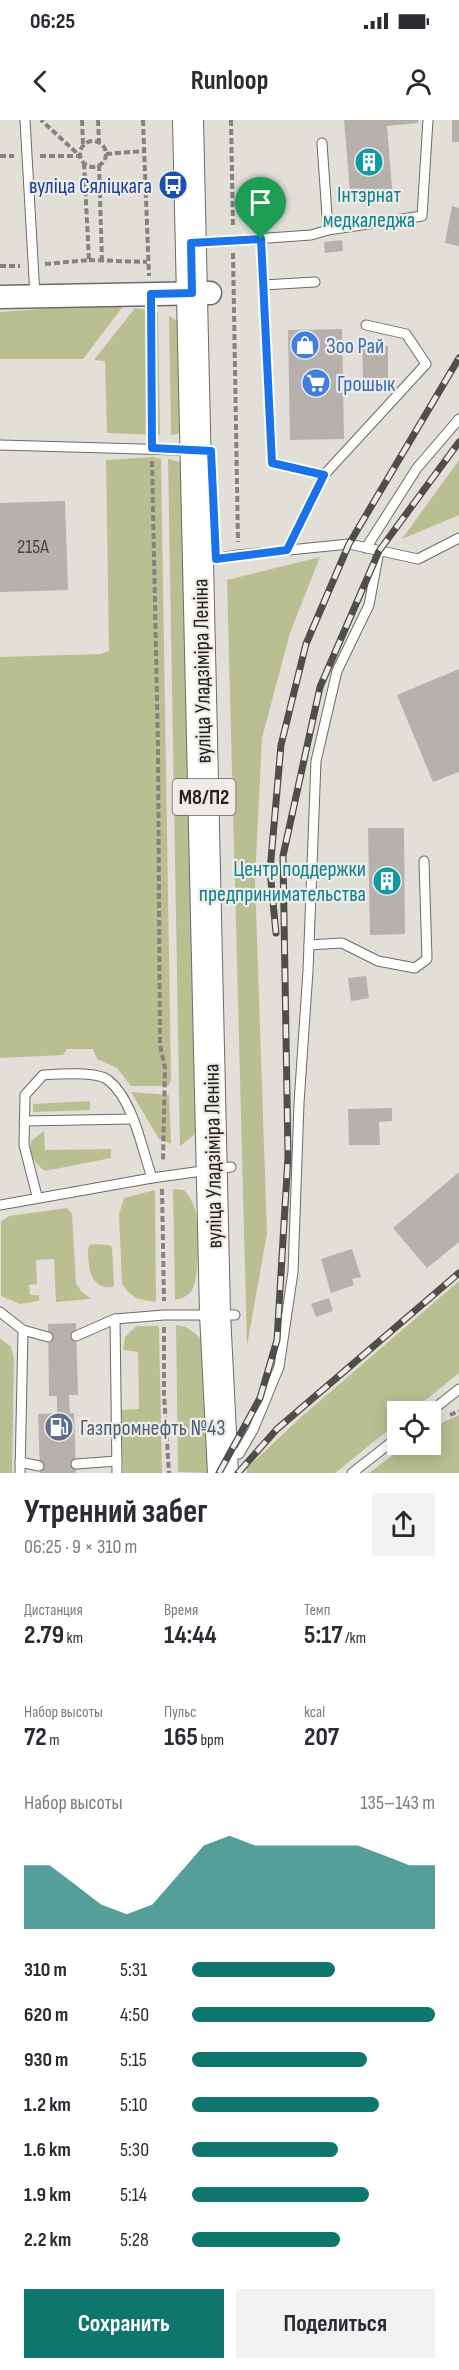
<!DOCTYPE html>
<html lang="ru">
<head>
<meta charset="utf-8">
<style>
  body { margin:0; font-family:"Sofia Sans Condensed",sans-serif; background:#f2f2f3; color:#2b2b33; height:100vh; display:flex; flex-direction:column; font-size:22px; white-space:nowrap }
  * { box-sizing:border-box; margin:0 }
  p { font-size:20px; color:#7c7c81 }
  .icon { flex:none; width:33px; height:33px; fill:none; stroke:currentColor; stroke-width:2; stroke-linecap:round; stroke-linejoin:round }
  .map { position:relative; height:1353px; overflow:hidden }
  .panel { display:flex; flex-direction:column; background:#fff; flex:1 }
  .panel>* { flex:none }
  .tools { position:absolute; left:387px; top:1281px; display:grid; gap:12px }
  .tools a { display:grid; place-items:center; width:54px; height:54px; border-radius:0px; background:#fff; box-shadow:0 3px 15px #0003; font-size:30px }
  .pin { position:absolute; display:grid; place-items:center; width:51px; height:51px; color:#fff; margin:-62px -26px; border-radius:50% 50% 50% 0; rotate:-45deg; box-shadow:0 0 6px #0007 }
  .pin .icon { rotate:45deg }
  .round { display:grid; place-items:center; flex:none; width:63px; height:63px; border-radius:0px; background:#f2f2f3 }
  .summary { display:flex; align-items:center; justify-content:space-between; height:102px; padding:0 24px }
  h1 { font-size:33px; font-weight:700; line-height:45px }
  .stats { display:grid; grid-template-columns:repeat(3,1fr); gap:9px; height:102px; padding:6px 24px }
  .stats div { display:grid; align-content:center }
  .stats b { font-size:26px; font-weight:700 }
  .stats small { font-size:16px; font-weight:400 }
  .stats p { font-size:16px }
  .chart { height:168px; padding:12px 24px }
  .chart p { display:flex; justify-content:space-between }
  .chart svg { width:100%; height:108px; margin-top:6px; fill:#0f766e; opacity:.7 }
  .action { display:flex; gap:12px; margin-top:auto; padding:12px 24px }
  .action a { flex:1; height:69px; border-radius:0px; background:#0f766e; color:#fff; font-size:24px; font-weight:700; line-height:69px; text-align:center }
  .action a+a { background:#f2f2f3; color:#2b2b33 }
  ul { padding:0 24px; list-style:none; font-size:20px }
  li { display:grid; grid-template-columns:96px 72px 1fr; align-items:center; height:45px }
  li i { height:15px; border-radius:8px; background:#0f766e }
  .status { display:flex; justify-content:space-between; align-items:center; height:42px; padding:0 30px; background:#fff; direction:ltr }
  .status svg { height:16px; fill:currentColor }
  header { display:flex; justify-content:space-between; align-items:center; height:78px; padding:0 24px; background:#fff; font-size:27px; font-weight:700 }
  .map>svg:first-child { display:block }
  .green { fill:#babf92 }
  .building { fill:#b6b1ad }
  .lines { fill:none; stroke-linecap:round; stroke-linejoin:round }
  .service-casing { stroke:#6d6b66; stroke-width:11 }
  .tertiary-casing { stroke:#6d6b66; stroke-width:25 }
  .primary-casing { stroke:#6d6b66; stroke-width:32 }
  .path { stroke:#85837f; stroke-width:4; stroke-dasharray:6 3; stroke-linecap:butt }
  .service { stroke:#fff; stroke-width:9 }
  .tertiary { stroke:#fff; stroke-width:22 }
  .primary { stroke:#fff; stroke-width:30 }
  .rail-casing { stroke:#4f4e4b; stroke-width:7 }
  .rail { stroke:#efece7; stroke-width:4.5; stroke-dasharray:14; stroke-linecap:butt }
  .route-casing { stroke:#fff; stroke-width:12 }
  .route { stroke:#1a73e8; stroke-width:8 }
  .labels { text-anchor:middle; stroke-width:4.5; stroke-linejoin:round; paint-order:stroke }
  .number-label { font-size:20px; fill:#484644 }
  .shield { fill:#efece7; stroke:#615f5c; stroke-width:1.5 }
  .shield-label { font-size:21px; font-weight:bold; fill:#242321 }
  .transit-label { font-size:22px; fill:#164399; stroke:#efece7; text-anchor:end }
  .culture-label { font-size:22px; fill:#0d838f; stroke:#efece7 }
  .shop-label { font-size:22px; fill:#366cbe; stroke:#efece7; text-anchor:start }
  .street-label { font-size:22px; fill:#242321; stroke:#efece7 }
  .service-label { font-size:22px; fill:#4e5e75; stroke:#efece7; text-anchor:start }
</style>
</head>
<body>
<div class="status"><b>06:25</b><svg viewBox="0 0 49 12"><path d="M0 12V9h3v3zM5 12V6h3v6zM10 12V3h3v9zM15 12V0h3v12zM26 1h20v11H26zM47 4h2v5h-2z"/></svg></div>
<header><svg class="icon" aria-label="back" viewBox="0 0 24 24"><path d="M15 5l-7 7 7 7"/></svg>Runloop<svg class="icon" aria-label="person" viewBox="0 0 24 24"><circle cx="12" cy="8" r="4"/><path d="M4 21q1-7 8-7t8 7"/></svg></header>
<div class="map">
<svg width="459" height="1353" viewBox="0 0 459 1353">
  <rect width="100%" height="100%" fill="#e2dfd9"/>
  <g class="green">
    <path d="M94,185H124L83,239H0V192Z"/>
    <path d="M135,188L158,192L160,315L107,313L105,241L94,240Z"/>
    <path d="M169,196L182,204L183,313L171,315Z"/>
    <path d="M153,337L161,339L171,961L168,966H131L117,948L97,939L93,929H67L63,935L0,938V537L100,534L109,531L106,340Z"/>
    <path d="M168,339L184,343L199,1001L194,1015L180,1026Z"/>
    <path d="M459,340V395L402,419Z"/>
    <path d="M320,437L290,513L262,618L255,760L267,1113L247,1226L227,460Z"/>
    <path d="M131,972L169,975L171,1024L159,1019Z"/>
    <path d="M90,981V990L33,992V984Z"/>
    <path d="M44,1011L45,1030L111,1029V1038L45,1051C34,1043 29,1034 31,1021Z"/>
    <path d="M173,1069L184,1070C189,1076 193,1082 195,1090C199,1102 199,1158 193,1168C189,1176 183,1178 175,1180Z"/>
    <path d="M155,1070L156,1182C140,1180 130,1178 122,1163L119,1094L124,1078Z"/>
    <path d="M67,1088L72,1094L76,1163L81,1171L91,1179L56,1182L54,1139L36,1140L37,1164L29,1165L30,1175H39V1181L20,1184L1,1176V1102L9,1096Z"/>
    <path d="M95,1124L109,1125L112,1127L114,1165L113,1167C89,1170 88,1145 88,1128L90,1125Z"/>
    <path d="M459,1161V1253L412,1291L398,1292L397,1303L335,1353H247V1348L300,1298Z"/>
    <path d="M176,1205L186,1207L202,1219L217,1332L207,1353L178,1352Z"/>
    <path d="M136,1206H159L162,1353H123L121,1290L139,1289L138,1232L123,1230L125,1217Z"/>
    <path d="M0,1218L11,1227L14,1238L12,1353H0Z"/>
    <path d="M459,1295V1353H369L406,1325L430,1324L431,1308Z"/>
  </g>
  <g class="building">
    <path d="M344,0H418V3L387,6L393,79L351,83Z"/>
    <rect x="452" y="0" width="7" height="22"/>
    <path d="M452,86L459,88V126L445,123Z"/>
    <path d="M342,120L343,131L325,133L324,122Z"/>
    <path d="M342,209L344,319L290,320L288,210Z"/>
    <path d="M362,226H388V258H363Z"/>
    <path d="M65,381L68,470L0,472V383Z"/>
    <path d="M459,549V652L433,662L397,575Z"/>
    <path d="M368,708H404L405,814L370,815Z"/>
    <path d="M366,856L369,878L351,881L348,858Z"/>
    <path d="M392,988V1001L379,1002L380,1025H349L348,989Z"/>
    <path d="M459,1052V1122L427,1148L393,1108Z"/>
    <path d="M352,1129L361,1157L352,1159L354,1165L331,1173L321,1139Z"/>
    <path d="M329,1178L333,1191L316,1197L311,1184Z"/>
    <path d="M76,1203L78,1275H69L70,1293H74L76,1353H40L38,1294L57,1293V1276H49L48,1204Z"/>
  </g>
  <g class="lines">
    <g class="service-casing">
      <g id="service">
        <path d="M25,0L35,176"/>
        <path d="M328,110L422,96L428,0"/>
        <path d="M261,119L272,343L324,355"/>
        <path d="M194,123L311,115L328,110L322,23"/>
        <path d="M263,165L315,162"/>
        <path d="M0,325L211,331"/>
        <path d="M366,428L417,348L459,299"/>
        <path d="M287,430L324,355L426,244L406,214L366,205"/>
        <path d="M201,441L238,435L349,424L418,439L459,418"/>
        <path d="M309,825L342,823L378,841L415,848L427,839L424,741"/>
        <path d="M24,1001L132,999"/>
        <path d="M37,1076L24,1025L25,975L43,955C58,954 96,951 108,960C133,979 142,1029 152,1058"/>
        <path d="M0,1085L152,1058L231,1047"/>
        <path d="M0,1192L23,1210L48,1217"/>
        <path d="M115,1199L117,1353"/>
        <path d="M76,1216L115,1199L164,1195H235"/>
        <path d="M430,1292L459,1269"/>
        <path d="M239,1334L253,1310L279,1247L293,1152L299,983L308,851L316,641L337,551L369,485L379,431"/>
        <path d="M20,1342L39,1346"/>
        <path d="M76,1344L117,1341"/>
        <path d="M20,1353L23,1210"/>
        <path d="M352,1353L398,1317"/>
      </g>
    </g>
    <g class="tertiary-casing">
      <path id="tertiary" d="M0,177L210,173"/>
    </g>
    <g class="primary-casing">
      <path id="primary" d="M188,0L215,1194L223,1353"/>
    </g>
    <g class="path">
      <path d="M82,0L83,26"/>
      <path d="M98,0L99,22"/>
      <path d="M143,0L149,156"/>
      <path d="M231,0L233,107"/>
      <circle cx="93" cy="34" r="13"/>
      <path d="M106,34L144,31"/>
      <path d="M0,36H14"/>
      <path d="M40,36H80L41,0"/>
      <path d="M99,45L102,140"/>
      <path d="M233,133L238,422"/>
      <path d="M89,140L147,142"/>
      <path d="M45,144L89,140L84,43"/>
      <path d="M0,146H20"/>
      <path d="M151,194L152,318"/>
      <path d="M152,341L158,628L160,925L165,948L163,1040"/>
      <path d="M162,1069L164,1181"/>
      <path d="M164,1207V1274L169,1353"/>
      <path d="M450,1295L459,1291"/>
    </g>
    <use href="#service" class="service"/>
    <use href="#tertiary" class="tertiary"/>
    <use href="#primary" class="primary"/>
    <g class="rail-casing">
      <g id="rail">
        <path d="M276,813L270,751L281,625L306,524L349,424L459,238"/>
        <path d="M219,1353L260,1278L277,1220L288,1037L283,736L320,567L379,431L459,322"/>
        <path d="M238,1353L277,1309L459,1153"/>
      </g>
    </g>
    <use href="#rail" class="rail"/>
  </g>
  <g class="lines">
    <g class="route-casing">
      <path id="route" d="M261,119L272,343L324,355L287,430L216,439L211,331L152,328L151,174L192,173L191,123Z"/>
    </g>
    <use href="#route" class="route"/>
  </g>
  <defs>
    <g id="building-disc" transform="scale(1.5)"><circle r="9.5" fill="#0f9aa8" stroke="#efece7"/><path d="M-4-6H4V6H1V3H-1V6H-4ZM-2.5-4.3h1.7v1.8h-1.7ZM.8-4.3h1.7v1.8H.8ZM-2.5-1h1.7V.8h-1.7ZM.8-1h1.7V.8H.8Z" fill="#fff"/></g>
    <g id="bus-disc" transform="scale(1.5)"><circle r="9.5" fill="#1a4fb4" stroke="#efece7"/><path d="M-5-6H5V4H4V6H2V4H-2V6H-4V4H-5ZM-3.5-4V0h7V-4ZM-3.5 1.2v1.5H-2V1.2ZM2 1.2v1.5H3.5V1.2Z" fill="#fff"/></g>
    <g id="shop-disc" transform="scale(1.5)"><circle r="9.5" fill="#3f7fe0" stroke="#efece7"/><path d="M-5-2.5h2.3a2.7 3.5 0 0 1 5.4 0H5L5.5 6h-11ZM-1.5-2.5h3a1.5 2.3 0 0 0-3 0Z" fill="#fff"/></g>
    <g id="supermarket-disc" transform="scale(1.5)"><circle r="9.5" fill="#3f7fe0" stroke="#efece7"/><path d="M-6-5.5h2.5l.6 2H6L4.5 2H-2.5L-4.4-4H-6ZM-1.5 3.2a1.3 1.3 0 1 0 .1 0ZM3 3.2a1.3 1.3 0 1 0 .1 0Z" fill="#fff"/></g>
    <g id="fuel-disc" transform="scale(1.5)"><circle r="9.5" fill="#5c6f8a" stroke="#efece7"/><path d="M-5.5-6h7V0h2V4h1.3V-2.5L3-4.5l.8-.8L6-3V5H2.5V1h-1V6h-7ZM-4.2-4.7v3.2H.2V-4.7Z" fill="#fff"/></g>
  </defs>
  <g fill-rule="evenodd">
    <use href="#building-disc" x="369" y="42"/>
    <use href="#bus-disc" x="173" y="65"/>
    <use href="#shop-disc" x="305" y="225"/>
    <use href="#supermarket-disc" x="316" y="263"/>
    <use href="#building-disc" x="387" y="761"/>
    <use href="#fuel-disc" x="59" y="1307"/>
  </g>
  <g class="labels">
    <g class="number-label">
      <text x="33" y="433">215А</text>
    </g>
    <rect class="shield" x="172.5" y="659" width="63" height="36" rx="4.5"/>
    <g class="shield-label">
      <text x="204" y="684">М8/П2</text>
    </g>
    <g class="transit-label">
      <text x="152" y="73">вуліца Сяліцкага</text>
    </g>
    <g class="culture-label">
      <text x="369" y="82">Інтэрнат<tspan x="369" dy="25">медкаледжа</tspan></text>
      <text x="366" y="756" text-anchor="end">Центр поддержки<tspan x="366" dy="25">предпринимательства</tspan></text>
    </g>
    <g class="shop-label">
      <text x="326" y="233">Зоо Рай</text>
      <text x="337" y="271">Грошык</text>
    </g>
    <g class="street-label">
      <text transform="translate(201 551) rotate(-91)" y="8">вуліца Уладзіміра Леніна</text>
      <text transform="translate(212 1036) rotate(-91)" y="8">вуліца Уладзіміра Леніна</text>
    </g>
    <g class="service-label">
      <text x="80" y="1315">Газпромнефть №43</text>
    </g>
  </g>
</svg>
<div class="tools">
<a><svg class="icon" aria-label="locate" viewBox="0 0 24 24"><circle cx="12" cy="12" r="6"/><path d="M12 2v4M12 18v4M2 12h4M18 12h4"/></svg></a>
</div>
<div class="pin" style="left:261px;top:119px;background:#1e9e55"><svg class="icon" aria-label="arrive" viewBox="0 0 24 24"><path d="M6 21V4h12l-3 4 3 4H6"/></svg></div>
</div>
<section class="panel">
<div class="summary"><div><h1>Утренний забег</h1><p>06:25 · 9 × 310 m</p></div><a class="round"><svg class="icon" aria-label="share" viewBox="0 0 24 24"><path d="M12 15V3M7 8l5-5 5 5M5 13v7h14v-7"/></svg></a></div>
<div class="stats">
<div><p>Дистанция</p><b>2.79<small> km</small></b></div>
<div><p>Время</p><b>14:44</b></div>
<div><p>Темп</p><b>5:17<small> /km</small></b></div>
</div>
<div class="stats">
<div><p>Набор высоты</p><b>72<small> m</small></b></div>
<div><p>Пульс</p><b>165<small> bpm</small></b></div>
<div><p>kcal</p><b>207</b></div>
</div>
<div class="chart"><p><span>Набор высоты</span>135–143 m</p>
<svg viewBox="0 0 160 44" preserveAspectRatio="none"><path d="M0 44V18L10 18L20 26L30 34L40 38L50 34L60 22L70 10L80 6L90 10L100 10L110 10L120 10L130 10L140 14L150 18L160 18V44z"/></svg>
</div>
<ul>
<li><b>310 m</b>5:31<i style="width:59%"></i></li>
<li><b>620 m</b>4:50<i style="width:100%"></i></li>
<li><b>930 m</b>5:15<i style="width:72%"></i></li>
<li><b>1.2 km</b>5:10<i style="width:77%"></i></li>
<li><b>1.6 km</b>5:30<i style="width:60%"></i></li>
<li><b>1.9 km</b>5:14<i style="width:73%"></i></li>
<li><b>2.2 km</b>5:28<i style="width:61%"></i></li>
</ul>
<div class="action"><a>Сохранить</a><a>Поделиться</a></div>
</section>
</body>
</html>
